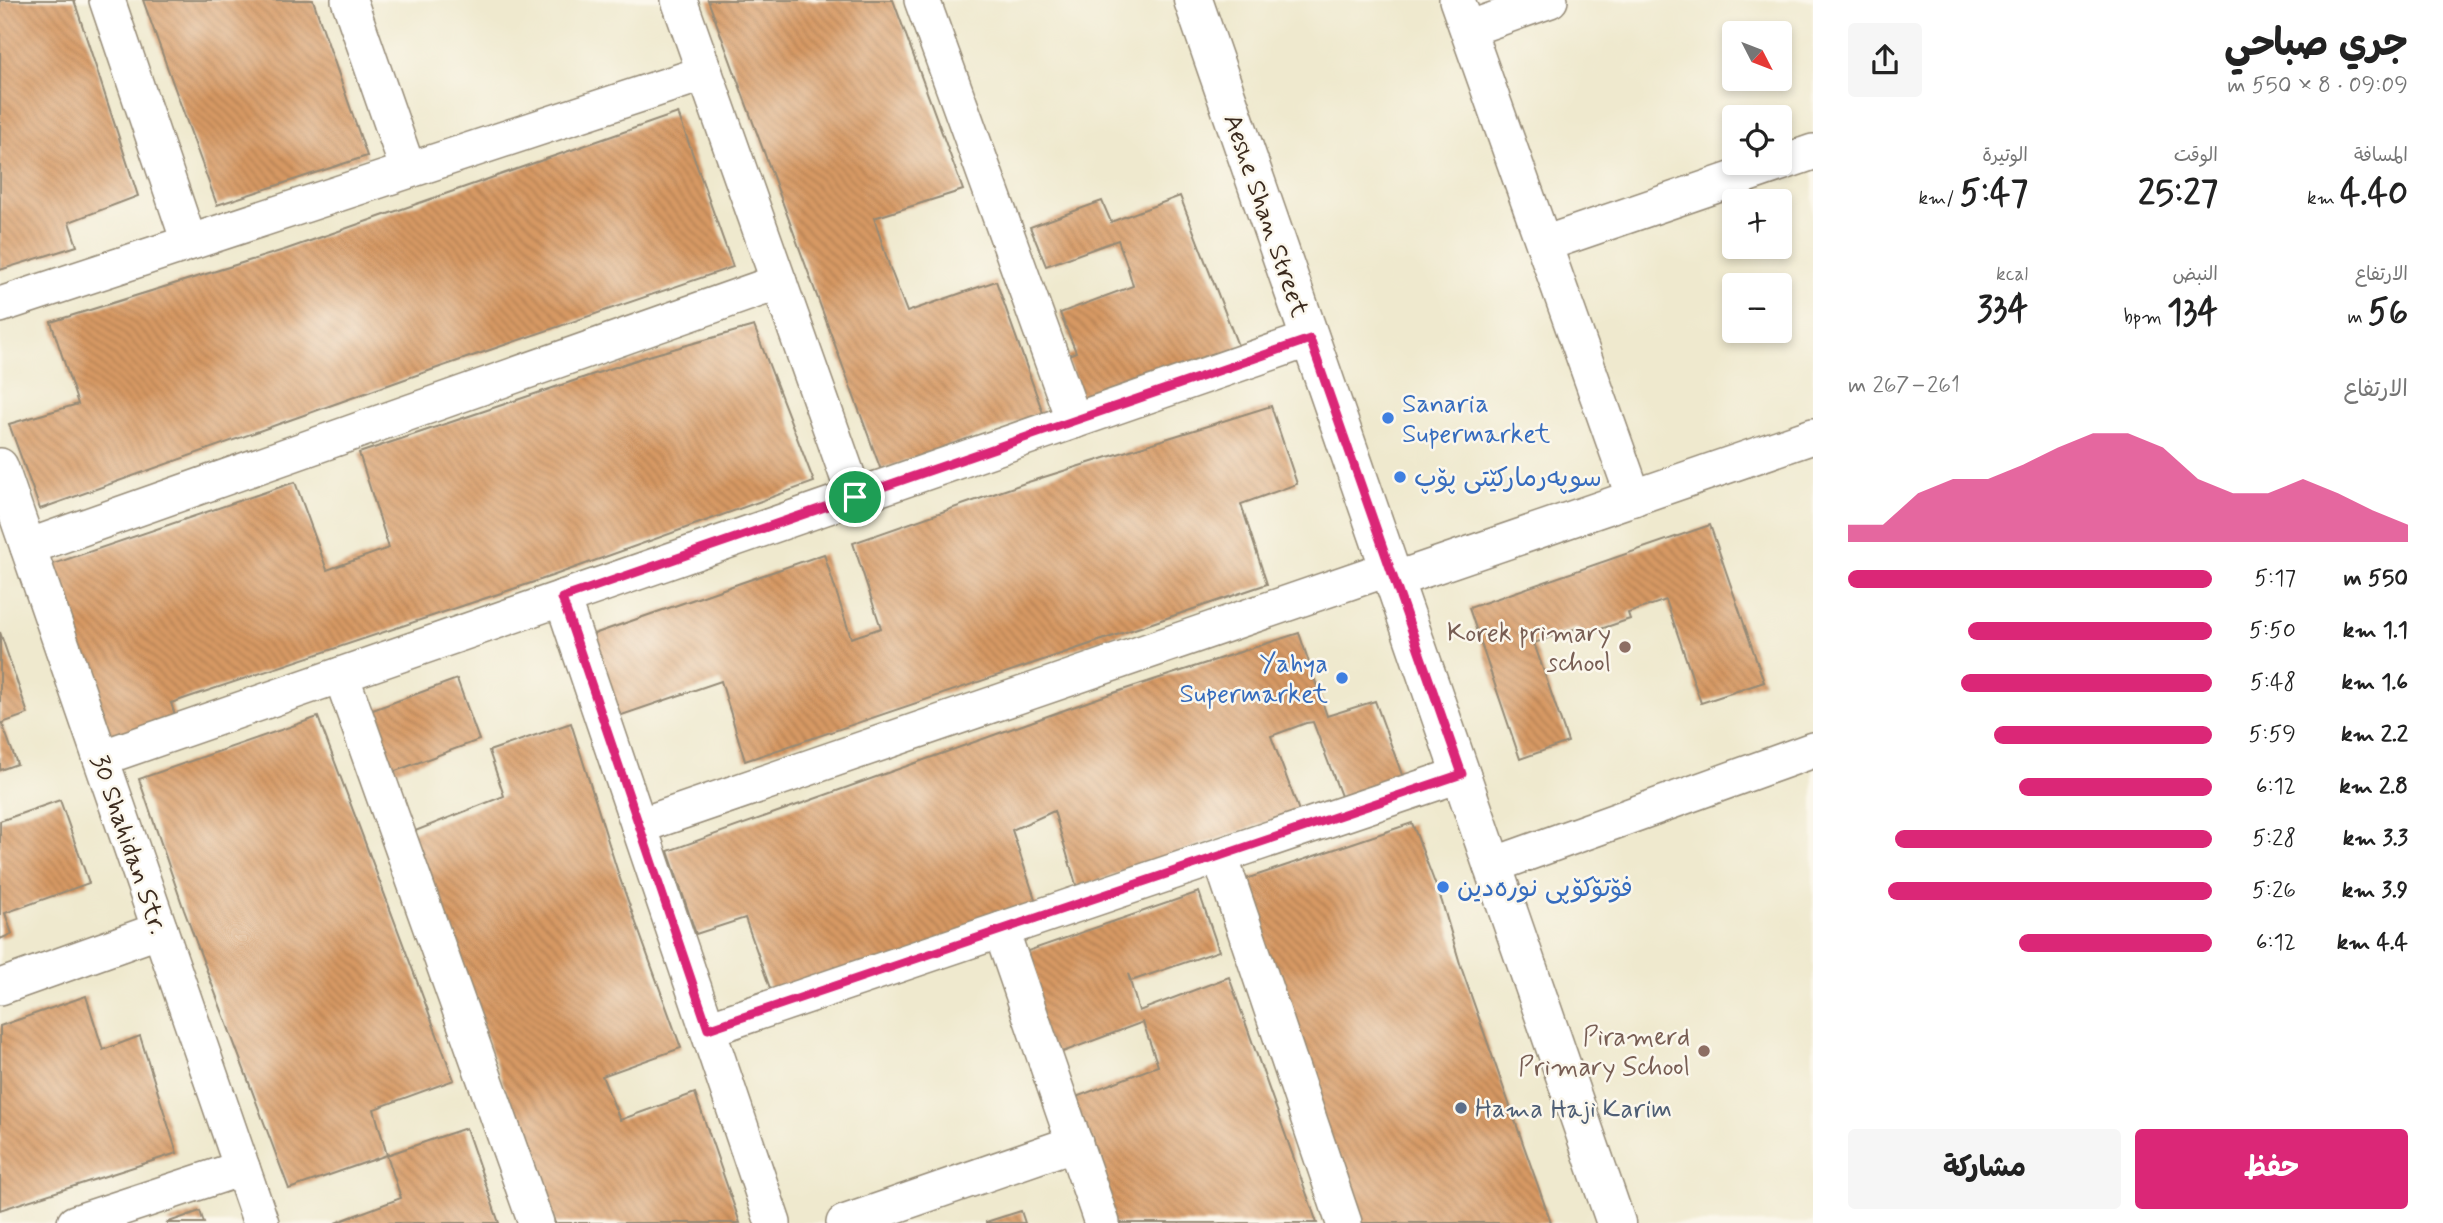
<!DOCTYPE html>
<html lang="ar">
<head>
<meta charset="utf-8">
<style>
  body { margin:0; font-family:Mynerve,"Playpen Sans Arabic",sans-serif; background:#f6f6f6; color:#222; direction:rtl; height:100vh; display:flex; flex-direction:column; font-size:26px; white-space:nowrap }
  * { box-sizing:border-box; margin:0 }
  p { font-size:23px; color:#767676 }
  .icon { flex:none; width:38px; height:38px; fill:none; stroke:currentColor; stroke-width:2; stroke-linecap:round; stroke-linejoin:round }
  .map { position:relative; flex:1; overflow:hidden; direction:ltr }
  .details { display:flex; flex-direction:column; background:#fff; width:630px }
  .details>* { flex:none }
  .needle { width:46px; rotate:132deg }
  .fabs { position:absolute; left:1722px; top:21px; display:grid; gap:14px }
  .fabs a { display:grid; place-items:center; width:70px; height:70px; border-radius:7px; background:#fff; box-shadow:0 4px 10px #0003; font-size:35px }
  .pin { position:absolute; display:grid; place-items:center; width:60px; height:60px; color:#fff; margin:-30px; border:4px solid #fff; border-radius:50%; box-shadow:0 2px 7px #0007 }
  .round { display:grid; place-items:center; flex:none; width:74px; height:74px; border-radius:7px; background:#f6f6f6 }
  .head { display:flex; align-items:center; justify-content:space-between; height:119px; padding:0 35px }
  h1 { font-size:38px; font-weight:700; line-height:52px }
  .figures { display:grid; grid-template-columns:repeat(3,1fr); gap:10px; height:119px; padding:7px 35px }
  .figures div { display:grid; align-content:center }
  .figures b { font-size:35px; font-weight:700 }
  .figures small { font-size:19px; font-weight:400 }
  .figures p { font-size:19px }
  .chart { height:196px; padding:14px 35px }
  .chart p { display:flex; justify-content:space-between }
  .chart svg { width:100%; height:126px; margin-top:7px; fill:#db2777; opacity:.7 }
  .button { display:flex; gap:14px; margin-top:auto; padding:14px 35px }
  .button a { flex:1; height:80px; border-radius:7px; background:#db2777; color:#fff; font-size:28px; font-weight:700; line-height:80px; text-align:center }
  .button a+a { background:#f6f6f6; color:#222 }
  ul { padding:0 35px; list-style:none; font-size:23px }
  li { display:grid; grid-template-columns:112px 84px 1fr; align-items:center; height:52px }
  li i { height:18px; border-radius:9px; background:#db2777 }
  main { display:flex; flex:1; min-height:0 }
  .map>svg:first-child { display:block }
  .building { fill:url(#building-back-hatch) }
  .lines { fill:none; stroke-linecap:round; stroke-linejoin:round }
  .minor-casing { stroke:#958a76; stroke-width:38 }
  .tertiary-casing { stroke:#958a76; stroke-width:41 }
  .minor { stroke:#fff; stroke-width:35 }
  .tertiary { stroke:#fff; stroke-width:38 }
  .route-casing { stroke:#fff; stroke-width:14 }
  .route { stroke:#db2777; stroke-width:9 }
  .shop-dot { fill:#3f7fe0; stroke:#fbf7ec; stroke-width:2.5 }
  .education-dot { fill:#8d6e63; stroke:#fbf7ec; stroke-width:2.5 }
  .service-dot { fill:#5c6f8a; stroke:#fbf7ec; stroke-width:2.5 }
  .labels { text-anchor:middle; stroke-width:5; stroke-linejoin:round; paint-order:stroke }
  .street-label { font-size:26px; fill:#3b2a1e; stroke:#fbf7ec }
  .shop-label { font-size:26px; fill:#366cbe; stroke:#fbf7ec; text-anchor:start }
  .education-label { font-size:26px; fill:#785e54; stroke:#fbf7ec; text-anchor:end }
  .service-label { font-size:26px; fill:#4e5e75; stroke:#fbf7ec; text-anchor:start }
</style>
</head>
<body>
<main>
<section class="details">
<div class="head"><div><h1>جري صباحي</h1><p>09:09 · 8 × 550 m</p></div><a class="round"><svg class="icon" aria-label="share" viewBox="0 0 24 24"><path d="M12 15V3M7 8l5-5 5 5M5 13v7h14v-7"/></svg></a></div>
<div class="figures">
<div><p>المسافة</p><b>4.40<small> km</small></b></div>
<div><p>الوقت</p><b>25:27</b></div>
<div><p>الوتيرة</p><b>5:47<small> /km</small></b></div>
</div>
<div class="figures">
<div><p>الارتفاع</p><b>56<small> m</small></b></div>
<div><p>النبض</p><b>134<small> bpm</small></b></div>
<div><p>kcal</p><b>334</b></div>
</div>
<div class="chart"><p><span>الارتفاع</span>261–267 m</p>
<svg viewBox="0 0 160 44" preserveAspectRatio="none"><path d="M0 44V38L10 38L20 27L30 22L40 22L50 17L60 11L70 6L80 6L90 11L100 22L110 27L120 27L130 22L140 27L150 33L160 38V44z"/></svg>
</div>
<ul>
<li><b>550 m</b>5:17<i style="width:100%"></i></li>
<li><b>1.1 km</b>5:50<i style="width:67%"></i></li>
<li><b>1.6 km</b>5:48<i style="width:69%"></i></li>
<li><b>2.2 km</b>5:59<i style="width:60%"></i></li>
<li><b>2.8 km</b>6:12<i style="width:53%"></i></li>
<li><b>3.3 km</b>5:28<i style="width:87%"></i></li>
<li><b>3.9 km</b>5:26<i style="width:89%"></i></li>
<li><b>4.4 km</b>6:12<i style="width:53%"></i></li>
</ul>
<div class="button"><a>حفظ</a><a>مشاركة</a></div>
</section>
<div class="map">
<svg width="1813" height="1223" viewBox="0 0 1813 1223">
  <defs>
    <pattern id="building-back-hatch" width="6" height="6" patternUnits="userSpaceOnUse" patternTransform="scale(1.75)"><rect width="6" height="6" fill="#d79963"/><path d="M-1 5l2 2M0 0l6 6M5-1l2 2" fill="none" stroke="#b07d51"/></pattern>
  </defs>
  <rect width="100%" height="100%" fill="#fbf7ec"/>
  <filter id="ink" filterUnits="userSpaceOnUse"><feTurbulence type="fractalNoise" baseFrequency=".0143" numOctaves="2"/><feDisplacementMap in="SourceGraphic" scale="14" xChannelSelector="R" yChannelSelector="G"/><feConvolveMatrix kernelMatrix="1 2 1 2 8 2 1 2 1" color-interpolation-filters="sRGB"/></filter>
  <filter id="wash" filterUnits="userSpaceOnUse"><feTurbulence type="fractalNoise" baseFrequency=".00686" numOctaves="4" result="noise"/><feDisplacementMap in="SourceGraphic" scale="28" xChannelSelector="R" yChannelSelector="G"/><feGaussianBlur stdDeviation="1.57" result="paint"/><feColorMatrix in="noise" values="0 0 0 0 0 0 0 0 0 0 0 0 0 0 0 0 0 1.4 0 .05"/><feComposite in="paint" operator="in"/></filter>
  <g filter="url(#wash)">
    <rect width="100%" height="100%" fill="#efe9ce"/>
    <g id="blocks">
      <g class="building">
        <path d="M0,0H74L138,196L69,222L77,246L0,270Z"/>
        <path d="M143,0H313L367,156L217,205Z"/>
        <path d="M708,0H893L963,190L874,218L890,268L907,312L996,281L1043,413L881,470Z"/>
        <path d="M678,113L733,267L405,379L40,509L9,424L78,404L51,322L287,249Z"/>
        <path d="M1180,196L1240,351L1084,408L1066,356L1076,352L1060,313L1133,286L1127,265L1118,240L1046,266L1030,227L1102,201L1111,222Z"/>
        <path d="M754,326L814,482L552,576L171,703L177,721L112,744L50,565L295,482L327,570L389,548L359,453L645,357Z"/>
        <path d="M1271,406L1297,484L1241,504L1267,584L745,761L721,681L616,717L591,635L824,554L851,638L881,628L853,543L1025,483Z"/>
        <path d="M1710,525L1764,682L1701,703L1666,600L1628,613L1630,619L1580,636L1577,628L1534,643L1568,742L1520,759L1469,608Z"/>
        <path d="M0,632L28,714L2,723L17,764L0,770Z"/>
        <path d="M1299,633L1327,716L1375,701L1405,783L1344,804L1313,722L1306,723L1271,736L1299,811L1077,888L1054,811L1012,830L1038,908L776,1005L745,918L696,934L668,851L1101,697Z"/>
        <path d="M457,679L479,740L382,776L359,715Z"/>
        <path d="M318,717L454,1080L374,1109L387,1155L289,1189L184,910L139,779Z"/>
        <path d="M571,723L619,876L681,1048L602,1076L620,1120L695,1093L740,1223H555L410,833L504,796L489,751Z"/>
        <path d="M60,800L89,883L5,913L12,934L0,939V821Z"/>
        <path d="M1412,823L1442,902L1461,967L1551,1223H1351L1237,882Z"/>
        <path d="M1199,892L1219,951L1131,981L1128,974L1139,1011L1229,977L1317,1223H1113L1068,1100L1158,1066L1147,1034L1143,1022L1052,1056L1016,955Z"/>
        <path d="M86,996L103,1050L140,1036L177,1153L0,1210V1026Z"/>
        <path d="M466,1128L499,1223H335L401,1198L387,1155Z"/>
        <path d="M200,1211L204,1223H166Z"/>
        <path d="M1021,1211L1025,1223H986V1222Z"/>
      </g>
    </g>
  </g>
  <g filter="url(#ink)">
    <use href="#blocks" fill-opacity="0" stroke="#958a76" stroke-width="2"/>
    <g class="lines">
      <g class="minor-casing">
        <g id="minor">
          <path d="M107,0L189,242"/>
          <path d="M349,0L408,170"/>
          <path d="M679,0L855,497"/>
          <path d="M922,0L1074,421"/>
          <path d="M1457,0L1634,498"/>
          <path d="M1468,29L1550,0"/>
          <path d="M1544,244L1813,152"/>
          <path d="M0,305L705,73"/>
          <path d="M0,466L261,1223"/>
          <path d="M28,547L779,282"/>
          <path d="M1394,580L1813,436"/>
          <path d="M562,598L773,1223"/>
          <path d="M341,675L536,1223"/>
          <path d="M101,758L1310,339"/>
          <path d="M639,826L1390,568"/>
          <path d="M1220,856L1344,1223"/>
          <path d="M1491,866L1813,750"/>
          <path d="M1001,930L1102,1223"/>
          <path d="M0,987L160,930"/>
          <path d="M708,1029L1462,774"/>
          <path d="M75,1223L242,1168"/>
          <path d="M844,1223L1075,1143"/>
        </g>
      </g>
      <g class="tertiary-casing">
        <path id="tertiary" d="M1193,0L1616,1223"/>
      </g>
      <use href="#minor" class="minor"/>
      <use href="#tertiary" class="tertiary"/>
    </g>
  </g>
  <g class="lines" filter="url(#ink)">
    <g class="route-casing">
      <path id="route" d="M1310,339L1462,774L708,1029L562,598Z"/>
    </g>
    <use href="#route" class="route"/>
  </g>
  <g class="shop-dot">
    <circle cx="1388" cy="418" r="7"/>
    <circle cx="1400" cy="477" r="7"/>
    <circle cx="1342" cy="678" r="7"/>
    <circle cx="1443" cy="887" r="7"/>
  </g>
  <g class="education-dot">
    <circle cx="1625" cy="647" r="7"/>
    <circle cx="1704" cy="1051" r="7"/>
  </g>
  <circle class="service-dot" cx="1461" cy="1108" r="7"/>
  <g class="labels">
    <g class="street-label">
      <text transform="translate(1267 215) rotate(71)" y="9">Aeshe Shan Street</text>
      <text transform="translate(130 844) rotate(71)" y="9">30 Shahidan Str.</text>
    </g>
    <g class="shop-label">
      <text x="1402" y="412">Sanaria<tspan x="1402" dy="30">Supermarket</tspan></text>
      <text x="1414" y="486">سوپەرمارکێتی پۆپ</text>
      <text x="1328" y="672" text-anchor="end">Yahya<tspan x="1328" dy="30">Supermarket</tspan></text>
      <text x="1457" y="896">فۆتۆکۆپی نورەدین</text>
    </g>
    <g class="education-label">
      <text x="1611" y="641">Korek primary<tspan x="1611" dy="30">school</tspan></text>
      <text x="1690" y="1045">Piramerd<tspan x="1690" dy="30">Primary School</tspan></text>
    </g>
    <g class="service-label">
      <text x="1475" y="1117">Hama Haji Karim</text>
    </g>
  </g>
</svg>
<div class="fabs">
<a><svg class="needle" viewBox="-14 -14 28 28"><path d="M0-13l5 13h-10z" fill="#e53935"/><path d="M0 13l5-13h-10z" fill="#767676"/></svg></a>
<a><svg class="icon" aria-label="locate" viewBox="0 0 24 24"><circle cx="12" cy="12" r="6"/><path d="M12 2v4M12 18v4M2 12h4M18 12h4"/></svg></a>
<a>+</a>
<a>−</a>
</div>
<div class="pin" style="left:855px;top:497px;background:#1e9e55"><svg class="icon" aria-label="arrive" viewBox="0 0 24 24"><path d="M6 21V4h12l-3 4 3 4H6"/></svg></div>
</div>
</main>
</body>
</html>
